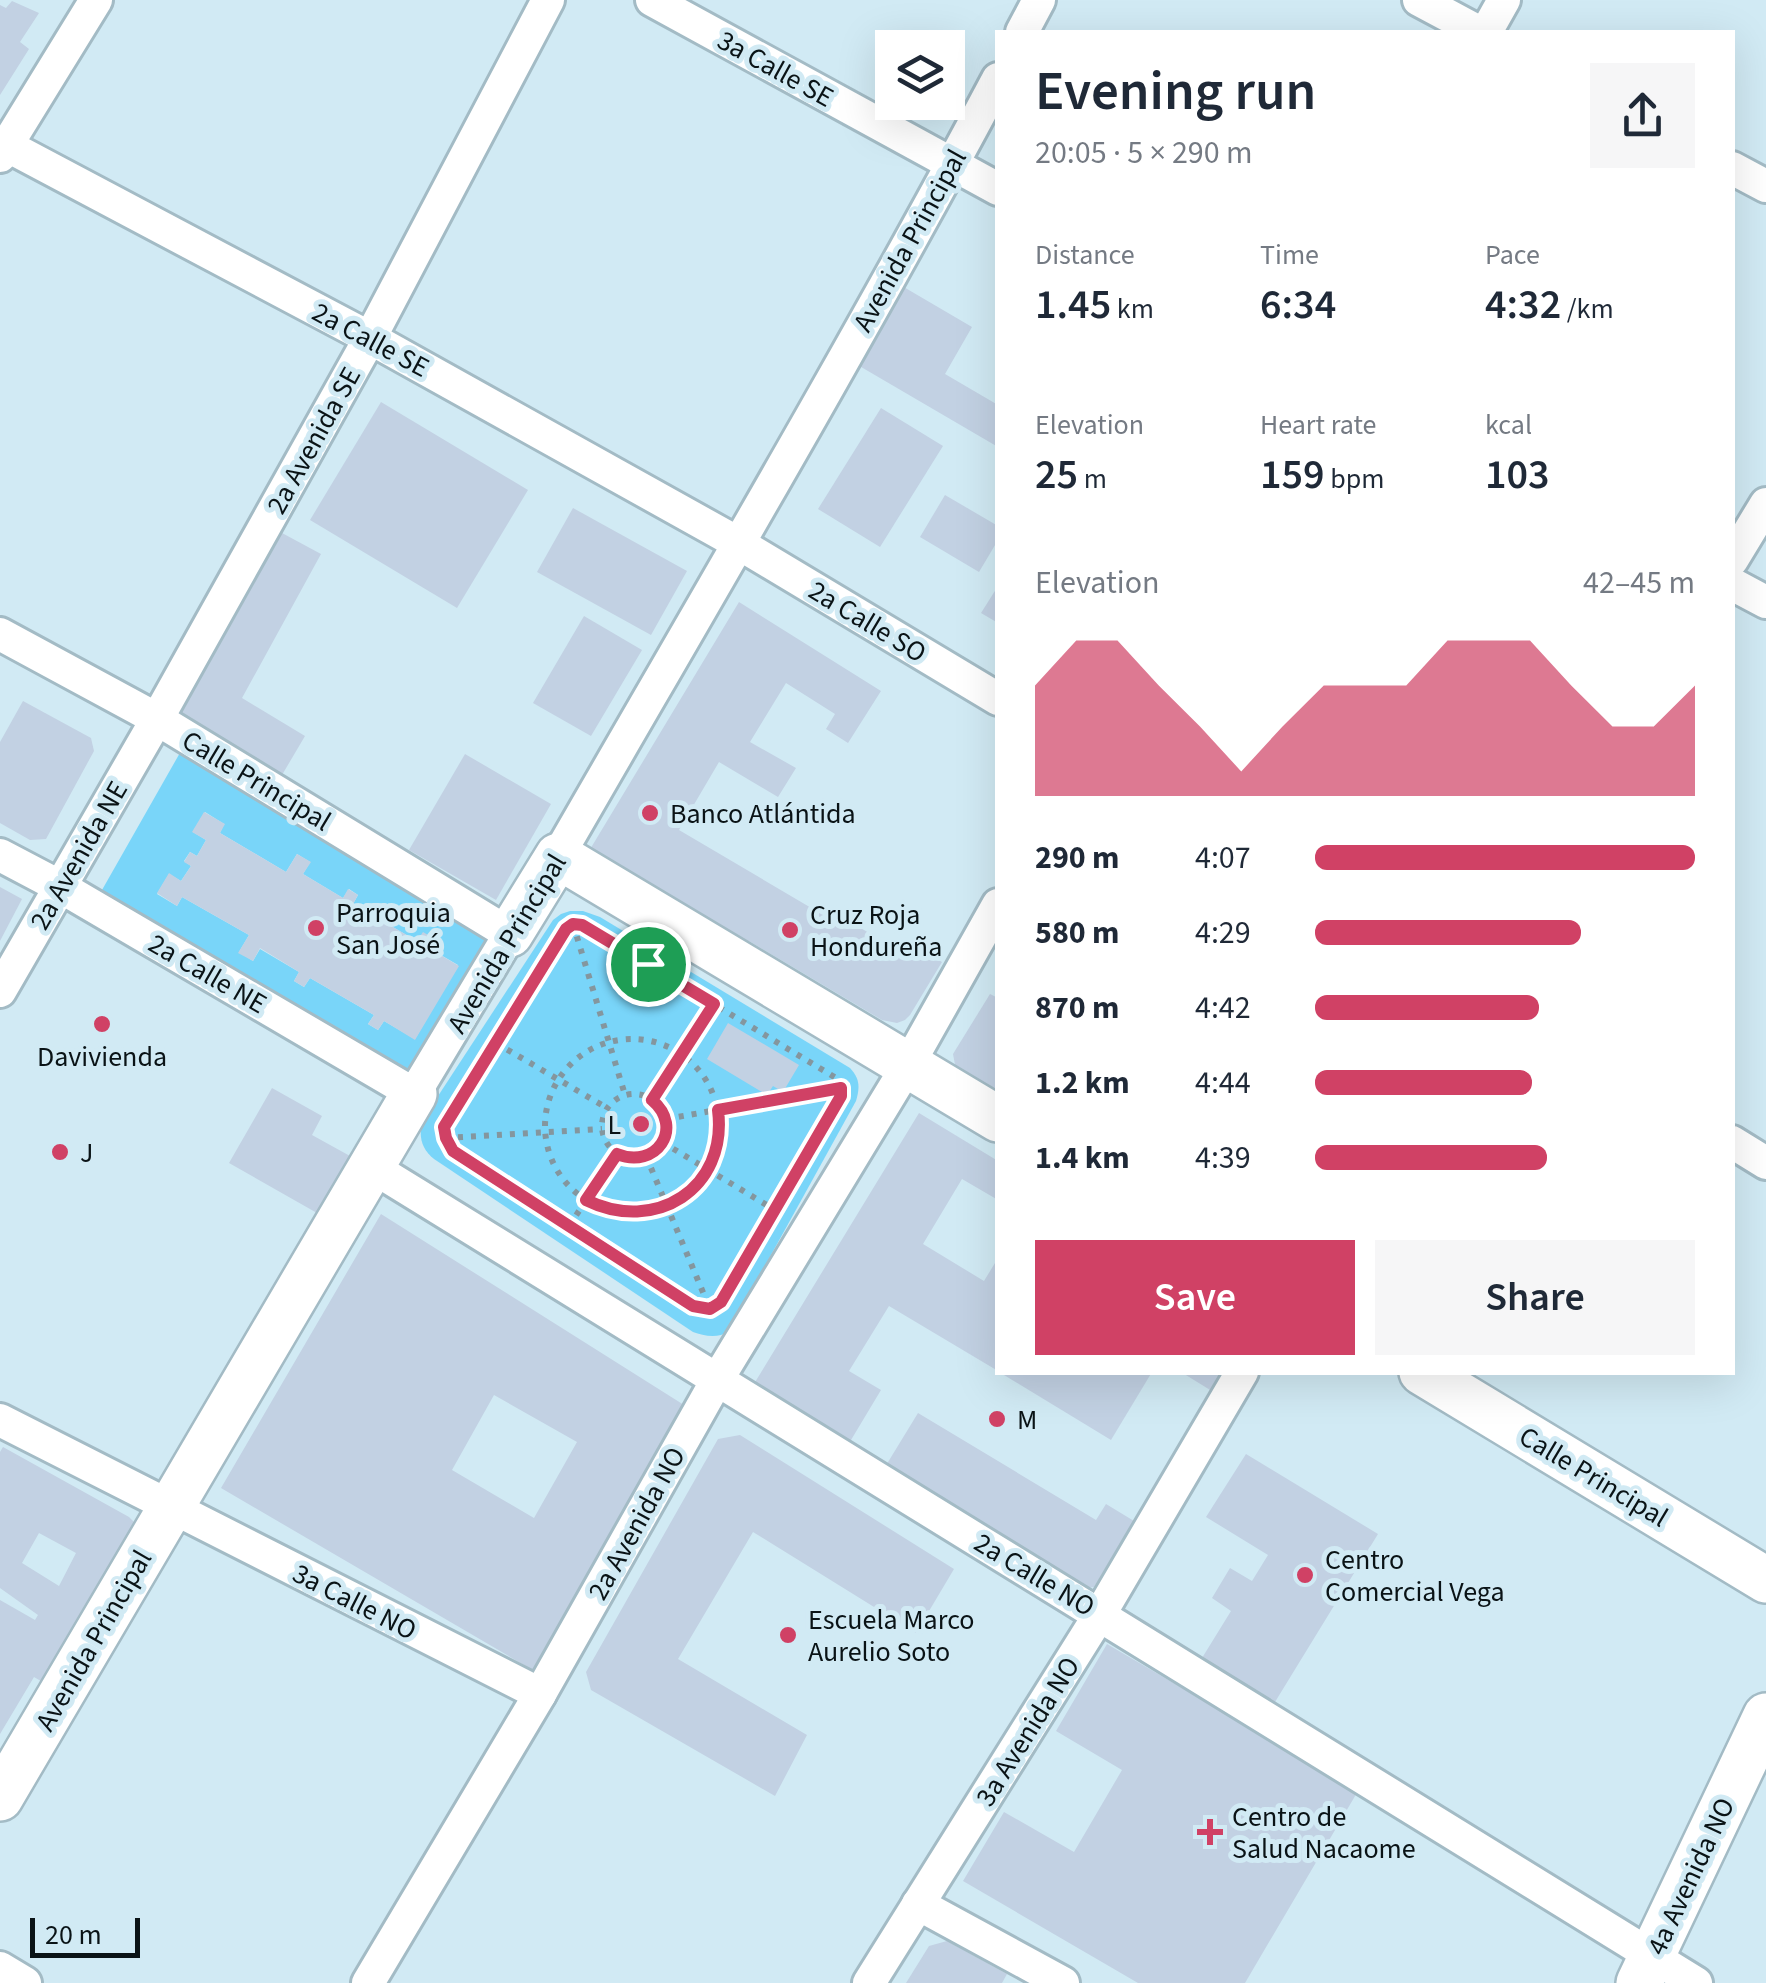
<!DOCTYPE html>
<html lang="en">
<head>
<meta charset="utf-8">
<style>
  body { margin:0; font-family:"Source Sans 3",sans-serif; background:#f6f6f7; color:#1f2937; height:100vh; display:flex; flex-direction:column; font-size:38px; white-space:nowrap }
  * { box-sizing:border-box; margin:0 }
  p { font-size:32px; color:#747a83 }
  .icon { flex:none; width:55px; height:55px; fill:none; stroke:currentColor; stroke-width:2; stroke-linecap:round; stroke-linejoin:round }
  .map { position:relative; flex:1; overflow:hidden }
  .details { position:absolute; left:995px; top:30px; width:740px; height:1345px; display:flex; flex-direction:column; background:#fff; border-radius:0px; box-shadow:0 10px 40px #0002 }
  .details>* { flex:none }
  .buttons { position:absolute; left:875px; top:30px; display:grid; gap:20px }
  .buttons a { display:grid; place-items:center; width:90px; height:90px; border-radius:0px; background:#fff; box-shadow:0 10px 40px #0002; font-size:50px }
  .scale { position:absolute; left:30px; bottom:25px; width:110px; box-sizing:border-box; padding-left:10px; border:5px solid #0a1316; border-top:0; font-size:28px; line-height:35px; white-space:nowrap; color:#0a1316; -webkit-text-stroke:8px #d1eaf4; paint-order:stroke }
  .pin { position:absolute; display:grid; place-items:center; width:85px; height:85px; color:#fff; margin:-42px; border:5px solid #fff; border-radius:50%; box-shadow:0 2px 10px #0007 }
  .round { display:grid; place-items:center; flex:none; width:105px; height:105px; border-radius:0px; background:#f6f6f7 }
  .head { display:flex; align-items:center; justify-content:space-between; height:170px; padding:0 40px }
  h1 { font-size:55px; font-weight:600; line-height:75px }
  .stats { display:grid; grid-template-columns:repeat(3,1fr); gap:15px; height:170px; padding:10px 40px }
  .stats div { display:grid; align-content:center }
  .stats b { font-size:42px; font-weight:600 }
  .stats small { font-size:28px; font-weight:400 }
  .stats p { font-size:28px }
  .chart { height:280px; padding:20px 40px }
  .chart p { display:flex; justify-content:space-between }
  .chart svg { width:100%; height:180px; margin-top:10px; fill:#d04165; opacity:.7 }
  .action { display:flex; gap:20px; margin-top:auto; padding:20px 40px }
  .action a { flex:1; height:115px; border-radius:0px; background:#d04165; color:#fff; font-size:40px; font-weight:600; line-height:115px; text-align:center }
  .action a+a { background:#f6f6f7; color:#1f2937 }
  ul { padding:0 40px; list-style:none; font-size:32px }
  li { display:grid; grid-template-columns:160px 120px 1fr; align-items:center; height:75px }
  li i { height:25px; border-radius:12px; background:#d04165 }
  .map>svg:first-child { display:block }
  .green { fill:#79d5f9; fill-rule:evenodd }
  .building { fill:#c2d1e3; fill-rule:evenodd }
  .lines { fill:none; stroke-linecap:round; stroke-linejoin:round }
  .street-casing { stroke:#a3bbc5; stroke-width:38 }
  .secondary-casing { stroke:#a3bbc5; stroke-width:50 }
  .path { stroke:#84969e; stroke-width:6; stroke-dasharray:5 8; stroke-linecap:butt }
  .street { stroke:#fff; stroke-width:32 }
  .secondary { stroke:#fff; stroke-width:45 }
  .route-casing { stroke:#fff; stroke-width:20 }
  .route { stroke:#d04165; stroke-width:12 }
  .poi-dot { fill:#d04165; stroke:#d1eaf4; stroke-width:4 }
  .labels { text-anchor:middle; stroke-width:10; stroke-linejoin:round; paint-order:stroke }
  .street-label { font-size:28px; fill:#0a1316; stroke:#d1eaf4 }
  .poi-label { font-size:28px; fill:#0a1316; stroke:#d1eaf4; text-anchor:start }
</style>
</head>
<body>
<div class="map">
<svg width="1766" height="1983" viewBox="0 0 1766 1983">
  <rect width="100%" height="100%" fill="#d1eaf4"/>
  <g class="green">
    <path d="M181,751L494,937L408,1073L102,890ZM205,812L224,824L220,833L286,872L297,854L310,862L303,874L343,898L349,889L358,895L353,904L417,941L432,938L427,947L458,965L415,1039L384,1021L378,1030L368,1024L374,1015L310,978L304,987L294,981L299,972L260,949L253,961L239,952L249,935L182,897L177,906L157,894L169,874L181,881L191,866L184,861L190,852L197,856L206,840L193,832Z"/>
    <path d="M570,911H583L600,917L850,1068C860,1079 860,1087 856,1101L729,1331C718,1339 704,1336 693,1332L434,1159C421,1149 418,1135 423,1119L553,920L561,914Z"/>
  </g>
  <g class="building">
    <path d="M12,1L39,13L20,42L29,49L0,95V5L6,8Z"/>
    <path d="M902,286L972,327L945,374L998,405V447L856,364Z"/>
    <path d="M381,402L528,490L457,608L310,520Z"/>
    <path d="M881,408L943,446L880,547L818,509Z"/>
    <path d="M945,495L998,526V540L979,572L920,537Z"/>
    <path d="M573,508L687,571L651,635L537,572Z"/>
    <path d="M282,533L321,554L242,698L305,736L282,775L179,717Z"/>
    <path d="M998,586V623L981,613Z"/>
    <path d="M739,602L881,691L848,743L826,729L835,714L786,683L750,742L796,768L778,797L719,762L679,830L830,919L834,912L904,954L911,943L942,962L910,1015L905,1020L897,1023L882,1020L749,941L747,945L589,851Z"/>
    <path d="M584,616L642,650L591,736L533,703Z"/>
    <path d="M23,701L91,738L94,751L46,839L30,840L0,823V742Z"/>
    <path d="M465,754L551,804L496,900L409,850Z"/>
    <path d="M204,812L225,824L220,833L286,872L297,854L311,862L303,874L343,898L348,889L358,895L353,904L417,941L423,932L433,938L427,947L459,966L415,1040L384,1021L378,1030L368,1024L374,1015L310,978L304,987L294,981L299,972L260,948L253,961L238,953L249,935L182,897L177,906L157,893L169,873L181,881L191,866L184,862L190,852L197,856L206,840L192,832Z"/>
    <path d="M0,887L22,899L0,941Z"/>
    <path d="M990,994L998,998V1095L956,1070L953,1054Z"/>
    <path d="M728,1023L799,1065L783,1092L773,1086L767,1095L707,1059Z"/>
    <path d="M272,1088L322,1116L312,1135L350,1156L317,1213L229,1163Z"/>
    <path d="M919,1113L998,1161V1200L962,1179L923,1244L984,1281L998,1258V1371L889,1306L849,1371L881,1390L845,1450L749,1392Z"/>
    <path d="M381,1214L684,1405L598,1555L536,1672L221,1488ZM494,1395L577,1442L534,1518L452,1470Z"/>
    <path d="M999,1372H1152L1111,1440Z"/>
    <path d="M1181,1372H1227L1215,1393Z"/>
    <path d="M918,1413L1096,1520L1106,1504L1134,1521L1094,1587L1081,1589L885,1467Z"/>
    <path d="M740,1435L954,1569L916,1633L753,1532L678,1659L807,1735L775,1796L591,1690L586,1672L718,1439Z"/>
    <path d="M3,1447L129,1517L136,1524L51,1687L34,1677L0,1734V1600L35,1620L38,1615L0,1588V1452ZM39,1533L76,1553L59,1586L22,1563Z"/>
    <path d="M1246,1454L1378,1534L1275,1702L1202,1658L1231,1611L1212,1598L1230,1568L1252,1581L1268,1555L1206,1517Z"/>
    <path d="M1107,1644L1358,1791L1245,1983H1138L963,1881L1004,1812L1074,1852L1122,1770L1056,1731Z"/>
    <path d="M947,1941L1007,1974L1002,1983H906L929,1946Z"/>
  </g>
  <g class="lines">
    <g class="street-casing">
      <g id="street">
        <path d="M652,0L998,189"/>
        <path d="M1419,0L1479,32"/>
        <path d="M1022,32L1039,0"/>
        <path d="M1486,32L1504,0"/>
        <path d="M0,142L370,338L738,543L998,699"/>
        <path d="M0,156L96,0"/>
        <path d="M1732,168L1766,186"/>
        <path d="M1732,560L1766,504"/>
        <path d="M1732,584L1766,602"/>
        <path d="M0,634L157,719L510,934L414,1094L59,886L0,855"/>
        <path d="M558,856C706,599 858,342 998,79"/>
        <path d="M0,991L157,719L370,338L548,0"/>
        <path d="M1732,1142L1766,1163"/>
        <path d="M372,1167L1696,1983"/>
        <path d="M0,1420L540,1694"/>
        <path d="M918,1904L1063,1983"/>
        <path d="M0,1968L25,1983"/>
        <path d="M368,1983L540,1694L717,1380L908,1065L998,905"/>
        <path d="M869,1983L1100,1614L1242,1372"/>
      </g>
    </g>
    <g class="secondary-casing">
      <g id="secondary">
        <path d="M510,934L558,856L998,1119"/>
        <path d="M1422,1372L1766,1580"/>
        <path d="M0,1798L414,1094"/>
        <path d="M1639,1983L1766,1716"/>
      </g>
    </g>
    <g class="path">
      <path d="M573,924L583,925L836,1078L841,1096L721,1302L710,1309L693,1306L453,1151L445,1138L444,1127L565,929Z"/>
      <path d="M573,924L625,1095"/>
      <circle cx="632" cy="1126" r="87"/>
      <path d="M496,1043L607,1108"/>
      <circle cx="634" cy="1126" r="32"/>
      <path d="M652,1099L714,1004"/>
      <path d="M666,1119L841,1088"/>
      <path d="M445,1138L602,1129"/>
      <path d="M662,1142L775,1210"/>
      <path d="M646,1156L710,1309"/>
      <path d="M569,1226L617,1154"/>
    </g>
    <use href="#street" class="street"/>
    <use href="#secondary" class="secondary"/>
  </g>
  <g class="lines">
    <g class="route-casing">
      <path id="route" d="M573,924L582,925L714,1004L652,1100C685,1128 656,1170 617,1154L586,1200C655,1234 728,1189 718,1110L841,1088V1096L721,1302L710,1309L693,1306L453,1151L446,1138L444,1127L566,929Z"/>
    </g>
    <use href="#route" class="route"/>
  </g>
  <g class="poi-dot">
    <circle cx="650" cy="813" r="10"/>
    <circle cx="316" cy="928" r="10"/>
    <circle cx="790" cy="930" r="10"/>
    <circle cx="102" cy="1024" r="10"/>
    <circle cx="641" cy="1124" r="10"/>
    <circle cx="60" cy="1152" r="10"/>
    <circle cx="997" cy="1419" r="10"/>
    <circle cx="1305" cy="1575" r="10"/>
    <circle cx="788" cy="1635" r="10"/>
    <path d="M1205 1817h10v10h10v10h-10v10h-10v-10h-10v-10h10z"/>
  </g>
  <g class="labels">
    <g class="street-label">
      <text transform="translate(776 68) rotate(29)" y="10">3a Calle SE</text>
      <text transform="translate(909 240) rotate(-61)" y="10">Avenida Principal</text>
      <text transform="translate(371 339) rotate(28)" y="10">2a Calle SE</text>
      <text transform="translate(313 440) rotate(-61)" y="10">2a Avenida SE</text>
      <text transform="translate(868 621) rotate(31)" y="10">2a Calle SO</text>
      <text transform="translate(257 780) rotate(31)" y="10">Calle Principal</text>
      <text transform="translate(78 855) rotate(-60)" y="10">2a Avenida NE</text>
      <text transform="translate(506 943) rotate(-59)" y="10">Avenida Principal</text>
      <text transform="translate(208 973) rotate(30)" y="10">2a Calle NE</text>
      <text transform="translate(1594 1476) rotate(31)" y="10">Calle Principal</text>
      <text transform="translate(636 1523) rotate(-61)" y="10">2a Avenida NO</text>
      <text transform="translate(1035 1574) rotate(31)" y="10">2a Calle NO</text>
      <text transform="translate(355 1601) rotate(27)" y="10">3a Calle NO</text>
      <text transform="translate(93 1640) rotate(-60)" y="10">Avenida Principal</text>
      <text transform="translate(1027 1731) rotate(-58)" y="10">3a Avenida NO</text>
      <text transform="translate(1690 1876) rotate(-65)" y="10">4a Avenida NO</text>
    </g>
    <g class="poi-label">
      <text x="670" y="823">Banco Atlántida</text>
      <text x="336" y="922">Parroquia<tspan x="336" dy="32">San José</tspan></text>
      <text x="810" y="924">Cruz Roja<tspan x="810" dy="32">Hondureña</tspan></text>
      <text x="102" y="1066" text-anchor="middle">Davivienda</text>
      <text x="621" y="1134" text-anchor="end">L</text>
      <text x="80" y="1162">J</text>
      <text x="1017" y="1429">M</text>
      <text x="1325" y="1569">Centro<tspan x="1325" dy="32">Comercial Vega</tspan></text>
      <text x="808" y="1629">Escuela Marco<tspan x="808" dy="32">Aurelio Soto</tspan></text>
      <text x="1232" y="1826">Centro de<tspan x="1232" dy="32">Salud Nacaome</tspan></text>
    </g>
  </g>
</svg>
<div class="buttons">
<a><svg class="icon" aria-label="layers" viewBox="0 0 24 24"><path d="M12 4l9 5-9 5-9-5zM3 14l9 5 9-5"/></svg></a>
</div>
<div class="scale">20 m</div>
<div class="pin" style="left:648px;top:964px;background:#1e9e55"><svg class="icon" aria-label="arrive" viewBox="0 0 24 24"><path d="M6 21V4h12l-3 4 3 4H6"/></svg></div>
<section class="details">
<div class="head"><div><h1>Evening run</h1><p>20:05 · 5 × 290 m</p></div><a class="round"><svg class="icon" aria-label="share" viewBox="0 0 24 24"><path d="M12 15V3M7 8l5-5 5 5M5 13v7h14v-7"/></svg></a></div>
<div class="stats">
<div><p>Distance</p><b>1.45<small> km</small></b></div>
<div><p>Time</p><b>6:34</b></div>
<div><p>Pace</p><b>4:32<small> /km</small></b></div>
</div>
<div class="stats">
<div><p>Elevation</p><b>25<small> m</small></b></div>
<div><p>Heart rate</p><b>159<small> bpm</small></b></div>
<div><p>kcal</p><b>103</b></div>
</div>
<div class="chart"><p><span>Elevation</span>42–45 m</p>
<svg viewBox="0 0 160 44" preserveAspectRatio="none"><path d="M0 44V17L10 6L20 6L30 17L40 27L50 38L60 27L70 17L80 17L90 17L100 6L110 6L120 6L130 17L140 27L150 27L160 17V44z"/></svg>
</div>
<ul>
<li><b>290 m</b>4:07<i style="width:100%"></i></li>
<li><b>580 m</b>4:29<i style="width:70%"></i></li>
<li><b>870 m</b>4:42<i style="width:59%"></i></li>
<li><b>1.2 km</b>4:44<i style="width:57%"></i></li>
<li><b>1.4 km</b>4:39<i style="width:61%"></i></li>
</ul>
<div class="action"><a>Save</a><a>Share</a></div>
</section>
</div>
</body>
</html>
